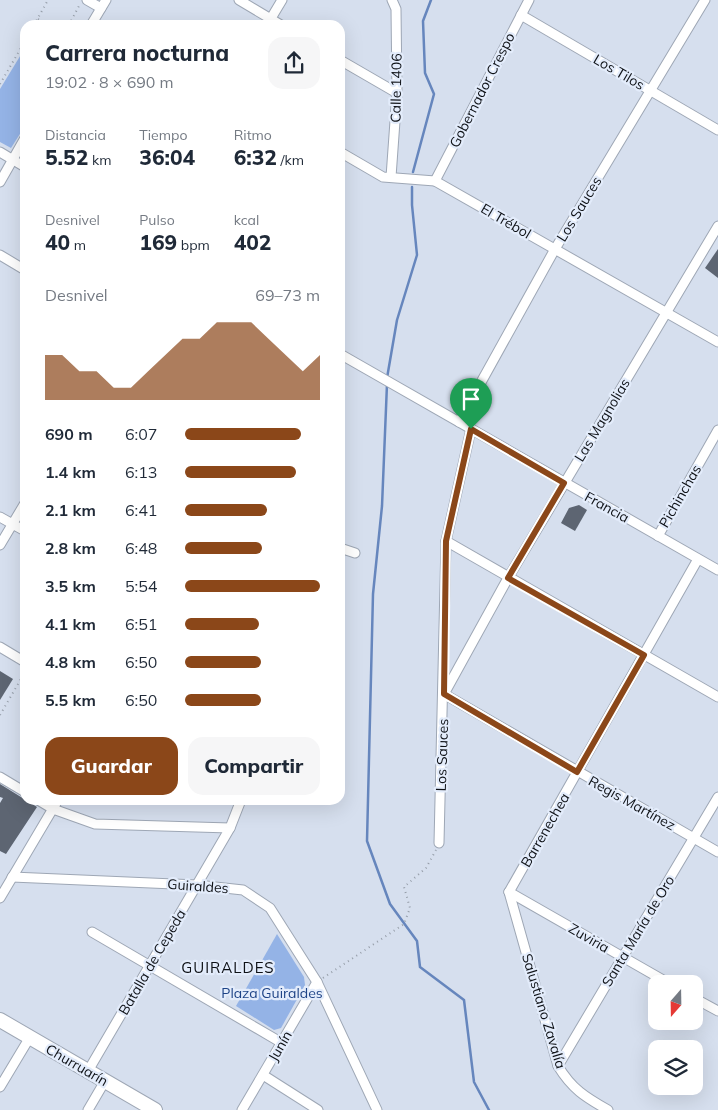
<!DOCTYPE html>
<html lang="es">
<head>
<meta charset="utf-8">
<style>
  body { margin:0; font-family:Mulish,sans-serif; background:#f6f6f7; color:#1f2937; height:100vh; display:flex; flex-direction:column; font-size:19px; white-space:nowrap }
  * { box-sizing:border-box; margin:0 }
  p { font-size:16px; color:#747a83 }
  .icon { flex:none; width:28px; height:28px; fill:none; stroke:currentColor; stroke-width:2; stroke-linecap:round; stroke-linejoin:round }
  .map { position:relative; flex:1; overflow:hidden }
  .side { position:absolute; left:20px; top:20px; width:325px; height:785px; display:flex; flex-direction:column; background:#fff; border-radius:15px; box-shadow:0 5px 20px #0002 }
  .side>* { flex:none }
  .needle { width:32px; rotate:200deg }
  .buttons { position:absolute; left:648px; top:975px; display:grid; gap:10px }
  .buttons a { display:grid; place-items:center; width:55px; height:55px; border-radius:10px; background:#fff; box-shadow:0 5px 20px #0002; font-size:25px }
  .pin { position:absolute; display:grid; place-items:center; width:42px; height:42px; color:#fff; margin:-51px -21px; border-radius:50% 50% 50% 0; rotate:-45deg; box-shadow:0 0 5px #0007 }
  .pin .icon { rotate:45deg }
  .round { display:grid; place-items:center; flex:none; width:52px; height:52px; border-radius:15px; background:#f6f6f7 }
  .headline { display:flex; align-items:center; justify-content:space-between; height:85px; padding:0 25px }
  h1 { font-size:22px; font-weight:800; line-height:38px }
  .stats { display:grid; grid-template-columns:repeat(3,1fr); gap:8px; height:85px; padding:5px 25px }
  .stats div { display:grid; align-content:center }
  .stats b { font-size:21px; font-weight:800 }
  .stats small { font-size:14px; font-weight:400 }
  .stats p { font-size:14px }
  .chart { height:140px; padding:10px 25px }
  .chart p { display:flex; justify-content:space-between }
  .chart svg { width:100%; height:90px; margin-top:5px; fill:#8b4719; opacity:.7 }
  .primary-button { display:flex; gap:10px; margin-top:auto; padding:10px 25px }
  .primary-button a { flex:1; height:58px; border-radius:15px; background:#8b4719; color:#fff; font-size:20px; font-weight:800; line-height:58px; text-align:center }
  .primary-button a+a { background:#f6f6f7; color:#1f2937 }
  ul { padding:0 25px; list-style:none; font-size:16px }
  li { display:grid; grid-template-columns:80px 60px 1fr; align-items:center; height:38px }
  li i { height:12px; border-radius:6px; background:#8b4719 }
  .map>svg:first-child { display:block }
  .green { fill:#94b3e6 }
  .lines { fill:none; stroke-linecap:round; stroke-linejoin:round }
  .stream { stroke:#6686bd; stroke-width:2.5 }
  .building { fill:#5d6572 }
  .street-casing { stroke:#9ea7b5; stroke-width:11 }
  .secondary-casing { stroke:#9ea7b5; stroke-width:16 }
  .path { stroke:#979faa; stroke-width:2; stroke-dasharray:1 4; stroke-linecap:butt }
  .street { stroke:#fff; stroke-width:9 }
  .secondary { stroke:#fff; stroke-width:14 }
  .route-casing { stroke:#fff; stroke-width:10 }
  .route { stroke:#8b4719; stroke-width:6 }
  .labels { text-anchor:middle; stroke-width:4.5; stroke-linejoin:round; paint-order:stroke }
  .street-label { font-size:14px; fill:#0e1116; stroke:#e3ecfb }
  .park-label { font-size:14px; fill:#1d4386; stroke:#e3ecfb }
  .neighbourhood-label { font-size:15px; letter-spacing:1px; fill:#0e1116; stroke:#e3ecfb }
</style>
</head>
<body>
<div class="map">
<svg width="718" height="1110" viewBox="0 0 718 1110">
  <rect width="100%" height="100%" fill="#d6dfee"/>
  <g class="green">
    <path d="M25,48V126L11,148L0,142V89Z"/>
    <path d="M277,934L304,977L305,985L281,1028L274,1030L236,1006Z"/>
  </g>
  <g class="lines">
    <g class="stream">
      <path d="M413,172L434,94L425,73L423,21L431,0"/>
      <path d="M387,378L397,320L417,255L412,205V187"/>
      <path d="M387,384L382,506L373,594L367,841L390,904L417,941L420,967L464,1000L474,1082L489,1110"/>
    </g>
  </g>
  <g class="building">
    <path d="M718,249V278L705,268Z"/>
    <path d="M579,505L587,510L575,531L561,523L569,508Z"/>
    <path d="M0,671L13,679L0,700Z"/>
    <path d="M0,784L37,807L6,854L0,851V803L3,798L0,797Z"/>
  </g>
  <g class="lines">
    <g class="street-casing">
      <g id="street">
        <path d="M87,0L101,8"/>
        <path d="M239,0L281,25"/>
        <path d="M521,15L718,130"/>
        <path d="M91,25L106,0"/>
        <path d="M267,25L282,0"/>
        <path d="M340,60L397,93"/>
        <path d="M0,152L25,167"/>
        <path d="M340,152L383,177L435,181L718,342"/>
        <path d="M391,177L397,93L396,9L392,0"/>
        <path d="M435,181L529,0"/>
        <path d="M0,182L25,138"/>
        <path d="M718,226L508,578L444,694L718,852"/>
        <path d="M0,255L25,270"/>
        <path d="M340,354L718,570"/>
        <path d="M459,422L555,249L705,0"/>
        <path d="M0,517L25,531"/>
        <path d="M658,536L718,430"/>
        <path d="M446,541L718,697"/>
        <path d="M0,545L25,503"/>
        <path d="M340,548L355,553"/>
        <path d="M0,647L25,662"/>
        <path d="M0,777L25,792"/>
        <path d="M38,800L53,809L95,824L230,828"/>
        <path d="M439,843L446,541L471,429"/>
        <path d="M12,877L197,885L243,890L270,908L317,982L377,1110"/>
        <path d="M509,892L698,559"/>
        <path d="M509,892L558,1066C572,1089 585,1097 608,1110"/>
        <path d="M509,892L670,984"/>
        <path d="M0,898L58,800"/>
        <path d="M92,932L282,1043"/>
        <path d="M694,998L718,1011"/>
        <path d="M558,1066L718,797"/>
        <path d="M88,1071L230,828L241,800"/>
        <path d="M263,1075L318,1110"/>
        <path d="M0,1087L30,1037"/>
        <path d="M88,1110L105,1081"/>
        <path d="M242,1110L317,982"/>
      </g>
    </g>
    <g class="secondary-casing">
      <path id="secondary" d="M0,1020L155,1110"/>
    </g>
    <g class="path">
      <path d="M38,19L48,25"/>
      <path d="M34,25L48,0"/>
      <path d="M69,25L80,4"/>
      <path d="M0,84L25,41"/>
      <path d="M0,715L25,672"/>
      <path d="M323,978L404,924L410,908L404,887L426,868L436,850"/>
    </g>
    <use href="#street" class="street"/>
    <use href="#secondary" class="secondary"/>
  </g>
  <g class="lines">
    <g class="route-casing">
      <path id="route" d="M471,429L564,483L508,578L644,655L577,772L444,694L446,541Z"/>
    </g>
    <use href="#route" class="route"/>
  </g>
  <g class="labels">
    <g class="street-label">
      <text transform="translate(619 72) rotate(30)" y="5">Los Tilos</text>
      <text transform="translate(396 88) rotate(-89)" y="5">Calle 1406</text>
      <text transform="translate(482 90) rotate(-63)" y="5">Gobernador Crespo</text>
      <text transform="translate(579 209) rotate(-59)" y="5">Los Sauces</text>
      <text transform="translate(506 221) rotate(30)" y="5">El Trébol</text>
      <text transform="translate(602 420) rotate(-59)" y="5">Las Magnolias</text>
      <text transform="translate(680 496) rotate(-60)" y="5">Pichinchas</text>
      <text transform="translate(607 507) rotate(29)" y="5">Francia</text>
      <text transform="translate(442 755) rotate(-88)" y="5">Los Sauces</text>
      <text transform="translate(632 803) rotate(29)" y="5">Regis Martínez</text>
      <text transform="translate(545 830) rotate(-60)" y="5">Barrenechea</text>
      <text transform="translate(198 886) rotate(4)" y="5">Guiraldes</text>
      <text transform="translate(638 931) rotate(-59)" y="5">Santa María de Oro</text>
      <text transform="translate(589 938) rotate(30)" y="5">Zuviria</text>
      <text transform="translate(152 962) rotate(-60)" y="5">Batalla de Cepeda</text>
      <text transform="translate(544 1011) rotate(73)" y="5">Salustiano Zavalía</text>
      <text transform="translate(280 1046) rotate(-60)" y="5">Junín</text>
      <text transform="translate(77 1065) rotate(30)" y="5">Churruarín</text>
    </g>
    <g class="park-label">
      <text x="272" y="998">Plaza Guiraldes</text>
    </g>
    <g class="neighbourhood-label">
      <text x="228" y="973">GUIRALDES</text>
    </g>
  </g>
</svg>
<div class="buttons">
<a><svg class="needle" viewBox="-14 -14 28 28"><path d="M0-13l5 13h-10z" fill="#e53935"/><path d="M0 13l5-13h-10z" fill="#747a83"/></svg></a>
<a><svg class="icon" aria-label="layers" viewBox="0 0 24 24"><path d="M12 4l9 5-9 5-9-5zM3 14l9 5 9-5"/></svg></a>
</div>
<div class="pin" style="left:471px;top:429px;background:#1e9e55"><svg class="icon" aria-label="arrive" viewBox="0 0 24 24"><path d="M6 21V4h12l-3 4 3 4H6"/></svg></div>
<section class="side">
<div class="headline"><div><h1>Carrera nocturna</h1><p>19:02 · 8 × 690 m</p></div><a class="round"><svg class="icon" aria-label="share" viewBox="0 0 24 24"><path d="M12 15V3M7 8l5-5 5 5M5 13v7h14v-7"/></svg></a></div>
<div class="stats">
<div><p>Distancia</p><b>5.52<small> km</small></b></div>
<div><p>Tiempo</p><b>36:04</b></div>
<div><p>Ritmo</p><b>6:32<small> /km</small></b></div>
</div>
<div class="stats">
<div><p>Desnivel</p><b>40<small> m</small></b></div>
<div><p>Pulso</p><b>169<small> bpm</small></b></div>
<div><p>kcal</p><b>402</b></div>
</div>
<div class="chart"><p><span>Desnivel</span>69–73 m</p>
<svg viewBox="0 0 160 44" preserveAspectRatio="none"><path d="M0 44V22L10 22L20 30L30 30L40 38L50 38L60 30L70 22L80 14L90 14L100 6L110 6L120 6L130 14L140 22L150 30L160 22V44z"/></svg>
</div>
<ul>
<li><b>690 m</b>6:07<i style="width:86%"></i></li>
<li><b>1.4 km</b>6:13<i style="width:82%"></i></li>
<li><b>2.1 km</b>6:41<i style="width:61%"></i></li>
<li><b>2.8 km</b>6:48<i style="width:57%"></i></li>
<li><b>3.5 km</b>5:54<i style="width:100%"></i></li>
<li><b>4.1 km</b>6:51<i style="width:55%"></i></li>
<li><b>4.8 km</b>6:50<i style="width:56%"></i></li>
<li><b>5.5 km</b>6:50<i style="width:56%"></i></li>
</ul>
<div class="primary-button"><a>Guardar</a><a>Compartir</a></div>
</section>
</div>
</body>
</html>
